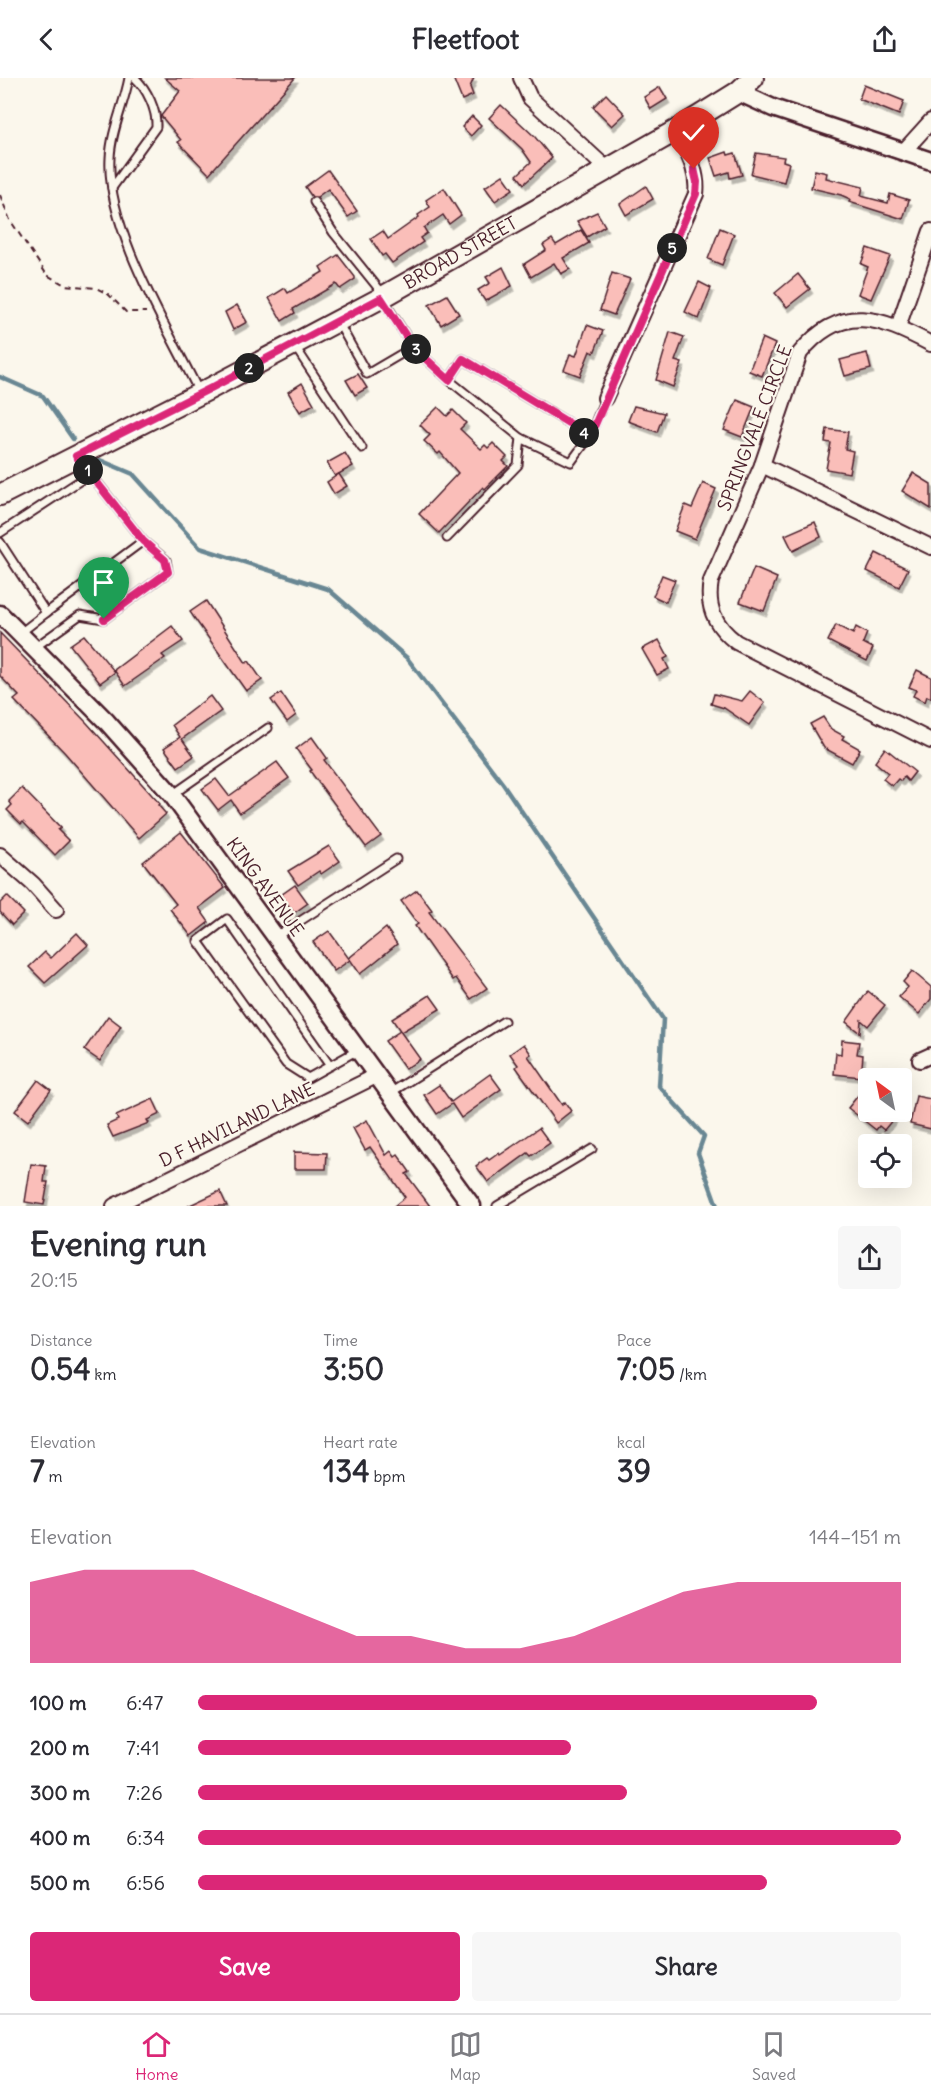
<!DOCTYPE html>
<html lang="en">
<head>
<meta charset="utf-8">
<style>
  body { margin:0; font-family:Delius,sans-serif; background:#f7f7f7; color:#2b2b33; height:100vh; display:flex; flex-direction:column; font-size:22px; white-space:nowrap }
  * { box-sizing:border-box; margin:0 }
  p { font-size:20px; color:#7c7c81 }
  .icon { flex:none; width:33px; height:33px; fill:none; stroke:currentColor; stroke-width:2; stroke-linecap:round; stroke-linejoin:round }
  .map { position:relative; height:1128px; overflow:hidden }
  .details { display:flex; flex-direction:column; background:#fff; flex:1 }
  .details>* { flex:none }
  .needle { width:39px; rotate:327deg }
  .buttons { position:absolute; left:858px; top:990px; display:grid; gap:12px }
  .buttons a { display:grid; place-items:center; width:54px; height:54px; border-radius:6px; background:#fff; box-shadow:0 6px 24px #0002; font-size:30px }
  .pin { position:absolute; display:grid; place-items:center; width:51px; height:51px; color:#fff; margin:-62px -26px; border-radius:50% 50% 50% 0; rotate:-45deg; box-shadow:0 0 6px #0007 }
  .pin .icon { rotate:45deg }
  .km { position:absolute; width:30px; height:30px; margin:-15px; border-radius:50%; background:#222; color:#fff; font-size:16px; line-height:30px; text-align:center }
  .round { display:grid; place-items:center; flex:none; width:63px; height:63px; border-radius:6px; background:#f7f7f7 }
  .headline { display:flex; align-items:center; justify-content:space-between; height:102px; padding:0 30px }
  h1 { font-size:33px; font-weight:700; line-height:45px }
  .metrics { display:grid; grid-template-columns:repeat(3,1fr); gap:9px; height:102px; padding:6px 30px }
  .metrics div { display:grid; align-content:center }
  .metrics b { font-size:30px; font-weight:700 }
  .metrics small { font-size:16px; font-weight:400 }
  .metrics p { font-size:16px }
  .chart { height:168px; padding:12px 30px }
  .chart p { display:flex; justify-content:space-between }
  .chart svg { width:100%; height:108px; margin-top:6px; fill:#db2777; opacity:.7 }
  .cta { display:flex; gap:12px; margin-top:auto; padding:12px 30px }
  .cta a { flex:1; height:69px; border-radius:6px; background:#db2777; color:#fff; font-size:24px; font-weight:700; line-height:69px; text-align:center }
  .cta a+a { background:#f7f7f7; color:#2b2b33 }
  ul { padding:0 30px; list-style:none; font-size:20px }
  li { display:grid; grid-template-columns:96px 72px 1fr; align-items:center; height:45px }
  li i { height:15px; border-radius:8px; background:#db2777 }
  header { display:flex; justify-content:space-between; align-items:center; height:78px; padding:0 30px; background:#fff; font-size:27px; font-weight:700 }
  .menu { display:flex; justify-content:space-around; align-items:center; height:84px; border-top:2px solid #e1e1e2; background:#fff; font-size:16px; color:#7c7c81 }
  .menu a { display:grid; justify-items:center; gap:3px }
  .menu .current { color:#db2777 }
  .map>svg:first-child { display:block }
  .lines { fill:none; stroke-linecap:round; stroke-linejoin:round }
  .stream { stroke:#698793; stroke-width:4.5 }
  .building { fill:#fabeb9; stroke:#4a1f2b; stroke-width:1.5; filter:url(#shadow) }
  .service-casing { stroke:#4a1f2b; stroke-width:11 }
  .minor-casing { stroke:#4a1f2b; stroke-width:18 }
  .tertiary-casing { stroke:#4a1f2b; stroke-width:21 }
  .secondary-casing { stroke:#4a1f2b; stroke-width:24 }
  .path { stroke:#4a1f2b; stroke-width:2; stroke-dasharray:6 4.5; stroke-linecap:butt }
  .service { stroke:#fbf7ec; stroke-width:7 }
  .minor { stroke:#fbf7ec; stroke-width:14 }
  .tertiary { stroke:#fbf7ec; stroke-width:16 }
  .secondary { stroke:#fbf7ec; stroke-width:20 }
  .route-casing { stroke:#fff; stroke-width:12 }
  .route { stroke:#db2777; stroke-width:8 }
  .labels { text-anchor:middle; stroke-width:4.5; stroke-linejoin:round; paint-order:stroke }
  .street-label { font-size:18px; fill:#4a1f2b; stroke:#fbf7ec }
</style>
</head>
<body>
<header><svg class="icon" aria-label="back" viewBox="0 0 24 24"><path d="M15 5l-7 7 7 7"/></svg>Fleetfoot<svg class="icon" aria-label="share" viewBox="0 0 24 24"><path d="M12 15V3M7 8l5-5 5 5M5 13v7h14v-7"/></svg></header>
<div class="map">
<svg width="931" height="1128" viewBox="0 0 931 1128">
  <defs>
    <filter id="shadow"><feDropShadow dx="2.5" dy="4.5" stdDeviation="0" flood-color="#0004"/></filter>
  </defs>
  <rect width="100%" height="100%" fill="#fbf7ec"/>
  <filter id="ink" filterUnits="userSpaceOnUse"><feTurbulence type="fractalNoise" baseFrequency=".0167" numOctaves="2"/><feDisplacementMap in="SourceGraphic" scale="12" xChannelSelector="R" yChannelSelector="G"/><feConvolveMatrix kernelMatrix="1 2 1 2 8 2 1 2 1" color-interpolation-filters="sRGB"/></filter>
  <g filter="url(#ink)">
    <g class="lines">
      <g class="stream">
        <path d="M0,299L43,318L73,361"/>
        <path d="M100,382L133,396L200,470L328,511L407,580L503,706L663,941L659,1008L704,1058L698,1075L717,1128"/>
      </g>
    </g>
    <g class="building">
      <path d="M165,0H295L209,96L178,64L181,62L161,38L180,13Z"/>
      <path d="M453,0H474L470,9L473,17L462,22Z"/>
      <path d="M864,7L904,23L899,37L859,21Z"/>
      <path d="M660,9L667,21L651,31L644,19Z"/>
      <path d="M606,16L625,36L612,48L593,29Z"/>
      <path d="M501,27L535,59L552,80L524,106L517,97L531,84L522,71L489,40Z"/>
      <path d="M472,38L481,47L471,58L462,49Z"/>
      <path d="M727,74L728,77L735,75L742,97L730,100L729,94L716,98L710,80Z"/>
      <path d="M756,75L784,79L783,83L789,85L784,104L751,96Z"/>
      <path d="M328,92L357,133L348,139L328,111L317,119H312L305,109Z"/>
      <path d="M815,92L827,95L826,100L863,109L861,118L888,125L890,116L909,122L903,141L849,124L850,121L841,117L811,110Z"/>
      <path d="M503,97L513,111L495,123L485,109Z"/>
      <path d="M646,108L653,121L626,137L620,126Z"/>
      <path d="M444,110L461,137L449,146L443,137L424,150L427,155L420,160L423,164L392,185L385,176L382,178L371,161L383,153L388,161L419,139L418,137L430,129L426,122Z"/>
      <path d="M597,134L605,148L587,159L577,143Z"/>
      <path d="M720,150L734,156L722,187L708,181Z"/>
      <path d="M581,152L589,165L563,180L570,191L561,196L554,185L531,199L524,186L546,172L543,167L552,161L556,167Z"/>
      <path d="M867,170L890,178L871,221L858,216L868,189L861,186Z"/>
      <path d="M338,177L355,199V201L340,211L336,206L293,231L295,235L282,243L269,220L285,210L288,215L323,194L320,189Z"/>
      <path d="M503,189L512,208L485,223L478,212L490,205L486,199Z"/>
      <path d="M612,195L630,201L614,237L600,232Z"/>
      <path d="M798,196L810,211L787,229L775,215Z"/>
      <path d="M699,204L711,210L699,241L685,234Z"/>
      <path d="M447,217L459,236L441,247L429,227Z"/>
      <path d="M237,227L247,244L233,252L225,234Z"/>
      <path d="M587,247L603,253L594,275L590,273L580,298L564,292L570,276L576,278Z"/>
      <path d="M670,254L684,259L675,283L682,285L673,309L656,302Z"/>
      <path d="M762,260L775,266L762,298L749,293Z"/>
      <path d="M867,275L871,291L845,298L840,282Z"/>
      <path d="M358,296L367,310L355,317L346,302Z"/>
      <path d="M302,305L314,326L300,334L288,314Z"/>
      <path d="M737,322L754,329L742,359L724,352Z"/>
      <path d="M634,328L664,335L657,354L628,343Z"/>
      <path d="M438,329L447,338L453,332L466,345L460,351L481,371L485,367L488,370L493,365L507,379L503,383L508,388L485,411L483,409L439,455L419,436L458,395L440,374L438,376L424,363L430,357L420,347Z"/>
      <path d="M827,351L848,354L845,371L853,373L849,395L826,391L831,365L825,364Z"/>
      <path d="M345,375L353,388L335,398L327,385Z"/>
      <path d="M913,395L931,406V431L902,413Z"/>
      <path d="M339,396L347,408L334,416L327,404Z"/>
      <path d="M703,405L716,411L695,461L675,453L685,427L692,430Z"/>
      <path d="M815,444L821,459L793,473L785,457Z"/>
      <path d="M876,475L908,491L899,509L867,493Z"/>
      <path d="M754,490L777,500L764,533L740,524Z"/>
      <path d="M662,497L675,502L666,524L653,518Z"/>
      <path d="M206,523L246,585L249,583L262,602L246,613L190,534Z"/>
      <path d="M836,547L853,556L856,549L867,555L863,565L873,570L867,583L828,563Z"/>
      <path d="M172,548L183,563L162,577L165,580L125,608L114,592Z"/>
      <path d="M0,555L87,645L160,726L158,727L166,736L139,760L65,675L14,622L19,618L0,598Z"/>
      <path d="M84,557L115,594L100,605L70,567Z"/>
      <path d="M659,562L668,579L664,581L669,591L657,597L642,571Z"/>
      <path d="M917,592L931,599V620L927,618L925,624L913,618L916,612L909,609Z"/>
      <path d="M750,613L765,625L749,647L724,630L711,626L714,616L742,623Z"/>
      <path d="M281,615L296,637L287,644L271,622Z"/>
      <path d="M210,618L221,633L182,661L194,678L178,689L164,670L180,659L172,647Z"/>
      <path d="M823,639L831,651L844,658L842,661L860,671L852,685L824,670L810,646Z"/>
      <path d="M312,659L327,680L324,682L381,758L366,769L310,693L312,692L296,671Z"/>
      <path d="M885,670L915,694L908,703L904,699L901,703L898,701L892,708L883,701L888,695L875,684Z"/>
      <path d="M277,684L289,700L240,735L231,722L218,732L202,711L216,701L229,718Z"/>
      <path d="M22,710L61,750L58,752L69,763L55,777L23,744L21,746L7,732L12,727L9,723Z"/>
      <path d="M181,754L225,810L199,830L209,844L191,858L170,831L176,826L143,784Z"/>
      <path d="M329,768L340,783L321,796L319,793L298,807L288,793Z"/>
      <path d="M295,807L308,825L294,835L281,817Z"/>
      <path d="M417,812L432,832L429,834L487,910L471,921L456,900L453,902L415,848L418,846L401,823Z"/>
      <path d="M7,818L24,835L12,847L0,834V825Z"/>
      <path d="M386,850L397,866L360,896L349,880Z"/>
      <path d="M329,853L350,882L334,893L313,864Z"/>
      <path d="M77,855L88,867L45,905L29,889L45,874L51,880Z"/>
      <path d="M912,893L931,909V921L919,936L899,919L908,909L903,904Z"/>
      <path d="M868,913L885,927L868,948L861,942L860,955L846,944Z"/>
      <path d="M430,917L440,931L401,954L392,941Z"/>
      <path d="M108,938L121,948L100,983L84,972Z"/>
      <path d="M400,953L420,981L405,991L385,963Z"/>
      <path d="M842,962L859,964L857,976L863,977L861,999L834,996L836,975L841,976Z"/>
      <path d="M524,966L531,976L528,978L562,1027L565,1024L571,1033L556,1045L516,989L518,987L510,976Z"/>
      <path d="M490,996L501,1011L461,1040L452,1026L437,1036L424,1017L439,1007L451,1024Z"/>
      <path d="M38,1002L51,1012L28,1043L15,1033Z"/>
      <path d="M868,1005V1034H899L884,1052L879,1048L876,1052L848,1030Z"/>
      <path d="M916,1018L931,1021V1051L910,1046Z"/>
      <path d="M153,1021L160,1036L147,1042L149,1045L113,1059L107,1047L118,1042L116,1038Z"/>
      <path d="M367,1042L386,1077L391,1073L395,1079L398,1077L410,1094L406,1096L430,1128H394L405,1119L370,1069L365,1072L353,1050Z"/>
      <path d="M539,1050L550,1065L531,1078L528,1075L488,1104L476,1088L487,1080L489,1082L499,1075L500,1077Z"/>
      <path d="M294,1074L327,1075L326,1091H294Z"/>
      <path d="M31,1086L46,1088L44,1104H48L44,1127L25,1124Z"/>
      <path d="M220,1113L227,1128H188Z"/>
    </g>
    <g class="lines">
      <g class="service-casing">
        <g id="service">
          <path d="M129,0C124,27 111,53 110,80C106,151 168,250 199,314"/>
          <path d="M112,110L156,49C157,32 147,11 135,0"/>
          <path d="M314,124L333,154L383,216"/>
          <path d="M382,220L413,269L449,302L521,360L571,384L590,358L463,281L449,302"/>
          <path d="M338,244L367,296L413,269"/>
          <path d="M294,267L362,370"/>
          <path d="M590,358L605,320"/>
          <path d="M0,455L90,396"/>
          <path d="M447,460L518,387L521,360"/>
          <path d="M0,464L46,535L143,463L78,380"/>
          <path d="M19,556L46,535"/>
          <path d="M34,570L80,537L104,541L168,494L166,482L143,463"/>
          <path d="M172,717L268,650"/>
          <path d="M277,858L396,781"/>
          <path d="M330,988L227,841L198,863L286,986L308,1000L358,972"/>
          <path d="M390,1015L504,943"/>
          <path d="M497,1128L592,1071"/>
        </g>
      </g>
      <g class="minor-casing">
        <g id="minor">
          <path d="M521,0L530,20L608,92"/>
          <path d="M903,74L931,43"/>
          <path d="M898,249L931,153"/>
          <path d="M931,266C880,239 841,224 800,275L762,387L711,503C706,529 715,548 736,564L931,663"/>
          <path d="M605,320L696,116C699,93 686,73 677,52"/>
          <path d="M762,387L931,469"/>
          <path d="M0,777L33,806L56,832"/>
          <path d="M920,982L931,977"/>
          <path d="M114,1128L376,998"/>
        </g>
      </g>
      <g class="tertiary-casing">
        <g id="tertiary">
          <path d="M738,14L773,30L931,83"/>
          <path d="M0,536L107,644L172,717L472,1128"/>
        </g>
      </g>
      <g class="secondary-casing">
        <g id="secondary">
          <path id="s1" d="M0,417L211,310L381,220L677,52L738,14L753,0"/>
        </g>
      </g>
      <path class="path" d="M0,117L10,142L47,197L65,207L96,210L108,216L126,234H146"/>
      <use href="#service" class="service"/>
      <use href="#minor" class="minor"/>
      <use href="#tertiary" class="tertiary"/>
      <use href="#secondary" class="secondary"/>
    </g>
  </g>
  <g class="lines" filter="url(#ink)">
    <g class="route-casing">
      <path id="route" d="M104,541L168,494L165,482L143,463L76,378L211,310L381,220L413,269L449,302L463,281L590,358L696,116L697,104L694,91"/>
    </g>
    <use href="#route" class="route"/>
  </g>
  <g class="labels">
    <g class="street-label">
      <text dy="6" stroke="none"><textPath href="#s1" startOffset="520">BROAD STREET</textPath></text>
      <text transform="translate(755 350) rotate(-69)" y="6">SPRINGVALE CIRCLE</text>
      <text transform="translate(265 809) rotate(54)" y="6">KING AVENUE</text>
      <text transform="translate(237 1047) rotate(-26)" y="6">D F HAVILAND LANE</text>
    </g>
  </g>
</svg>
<div class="buttons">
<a><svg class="needle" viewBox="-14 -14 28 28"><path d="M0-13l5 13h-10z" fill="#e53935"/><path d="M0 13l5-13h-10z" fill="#7c7c81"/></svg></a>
<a><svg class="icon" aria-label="locate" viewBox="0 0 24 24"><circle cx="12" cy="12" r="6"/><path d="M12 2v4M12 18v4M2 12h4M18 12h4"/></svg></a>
</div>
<div class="pin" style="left:104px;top:541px;background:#1e9e55"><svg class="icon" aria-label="arrive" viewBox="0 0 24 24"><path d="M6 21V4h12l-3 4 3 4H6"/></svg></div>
<div class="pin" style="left:694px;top:91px;background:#d93025"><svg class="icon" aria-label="check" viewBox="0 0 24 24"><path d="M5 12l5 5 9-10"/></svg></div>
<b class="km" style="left:88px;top:392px">1</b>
<b class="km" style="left:249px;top:290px">2</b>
<b class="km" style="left:416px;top:271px">3</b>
<b class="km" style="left:584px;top:355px">4</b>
<b class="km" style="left:672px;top:170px">5</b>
</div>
<section class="details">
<div class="headline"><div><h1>Evening run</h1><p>20:15</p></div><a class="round"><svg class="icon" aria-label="share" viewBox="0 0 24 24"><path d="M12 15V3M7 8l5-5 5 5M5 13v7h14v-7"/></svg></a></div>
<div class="metrics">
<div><p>Distance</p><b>0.54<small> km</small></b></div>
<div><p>Time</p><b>3:50</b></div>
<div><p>Pace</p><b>7:05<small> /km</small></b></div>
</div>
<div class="metrics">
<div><p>Elevation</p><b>7<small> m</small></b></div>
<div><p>Heart rate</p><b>134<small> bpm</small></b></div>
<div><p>kcal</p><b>39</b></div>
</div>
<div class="chart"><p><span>Elevation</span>144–151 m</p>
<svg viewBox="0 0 160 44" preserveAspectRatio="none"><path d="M0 44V11L10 6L20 6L30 6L40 15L50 24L60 33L70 33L80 38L90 38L100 33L110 24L120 15L130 11L140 11L150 11L160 11V44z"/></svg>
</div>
<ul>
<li><b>100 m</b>6:47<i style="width:88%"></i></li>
<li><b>200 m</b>7:41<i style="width:53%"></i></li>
<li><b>300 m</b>7:26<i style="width:61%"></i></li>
<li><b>400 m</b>6:34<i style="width:100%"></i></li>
<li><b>500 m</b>6:56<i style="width:81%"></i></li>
</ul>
<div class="cta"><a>Save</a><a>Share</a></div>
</section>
<nav class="menu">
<a class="current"><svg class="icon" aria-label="home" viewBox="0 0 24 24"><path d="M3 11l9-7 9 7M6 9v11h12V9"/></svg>Home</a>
<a><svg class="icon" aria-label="map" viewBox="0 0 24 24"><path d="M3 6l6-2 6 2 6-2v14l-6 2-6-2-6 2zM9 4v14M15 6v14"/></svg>Map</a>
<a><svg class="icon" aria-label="saved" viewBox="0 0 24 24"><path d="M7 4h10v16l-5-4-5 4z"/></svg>Saved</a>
</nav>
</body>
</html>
